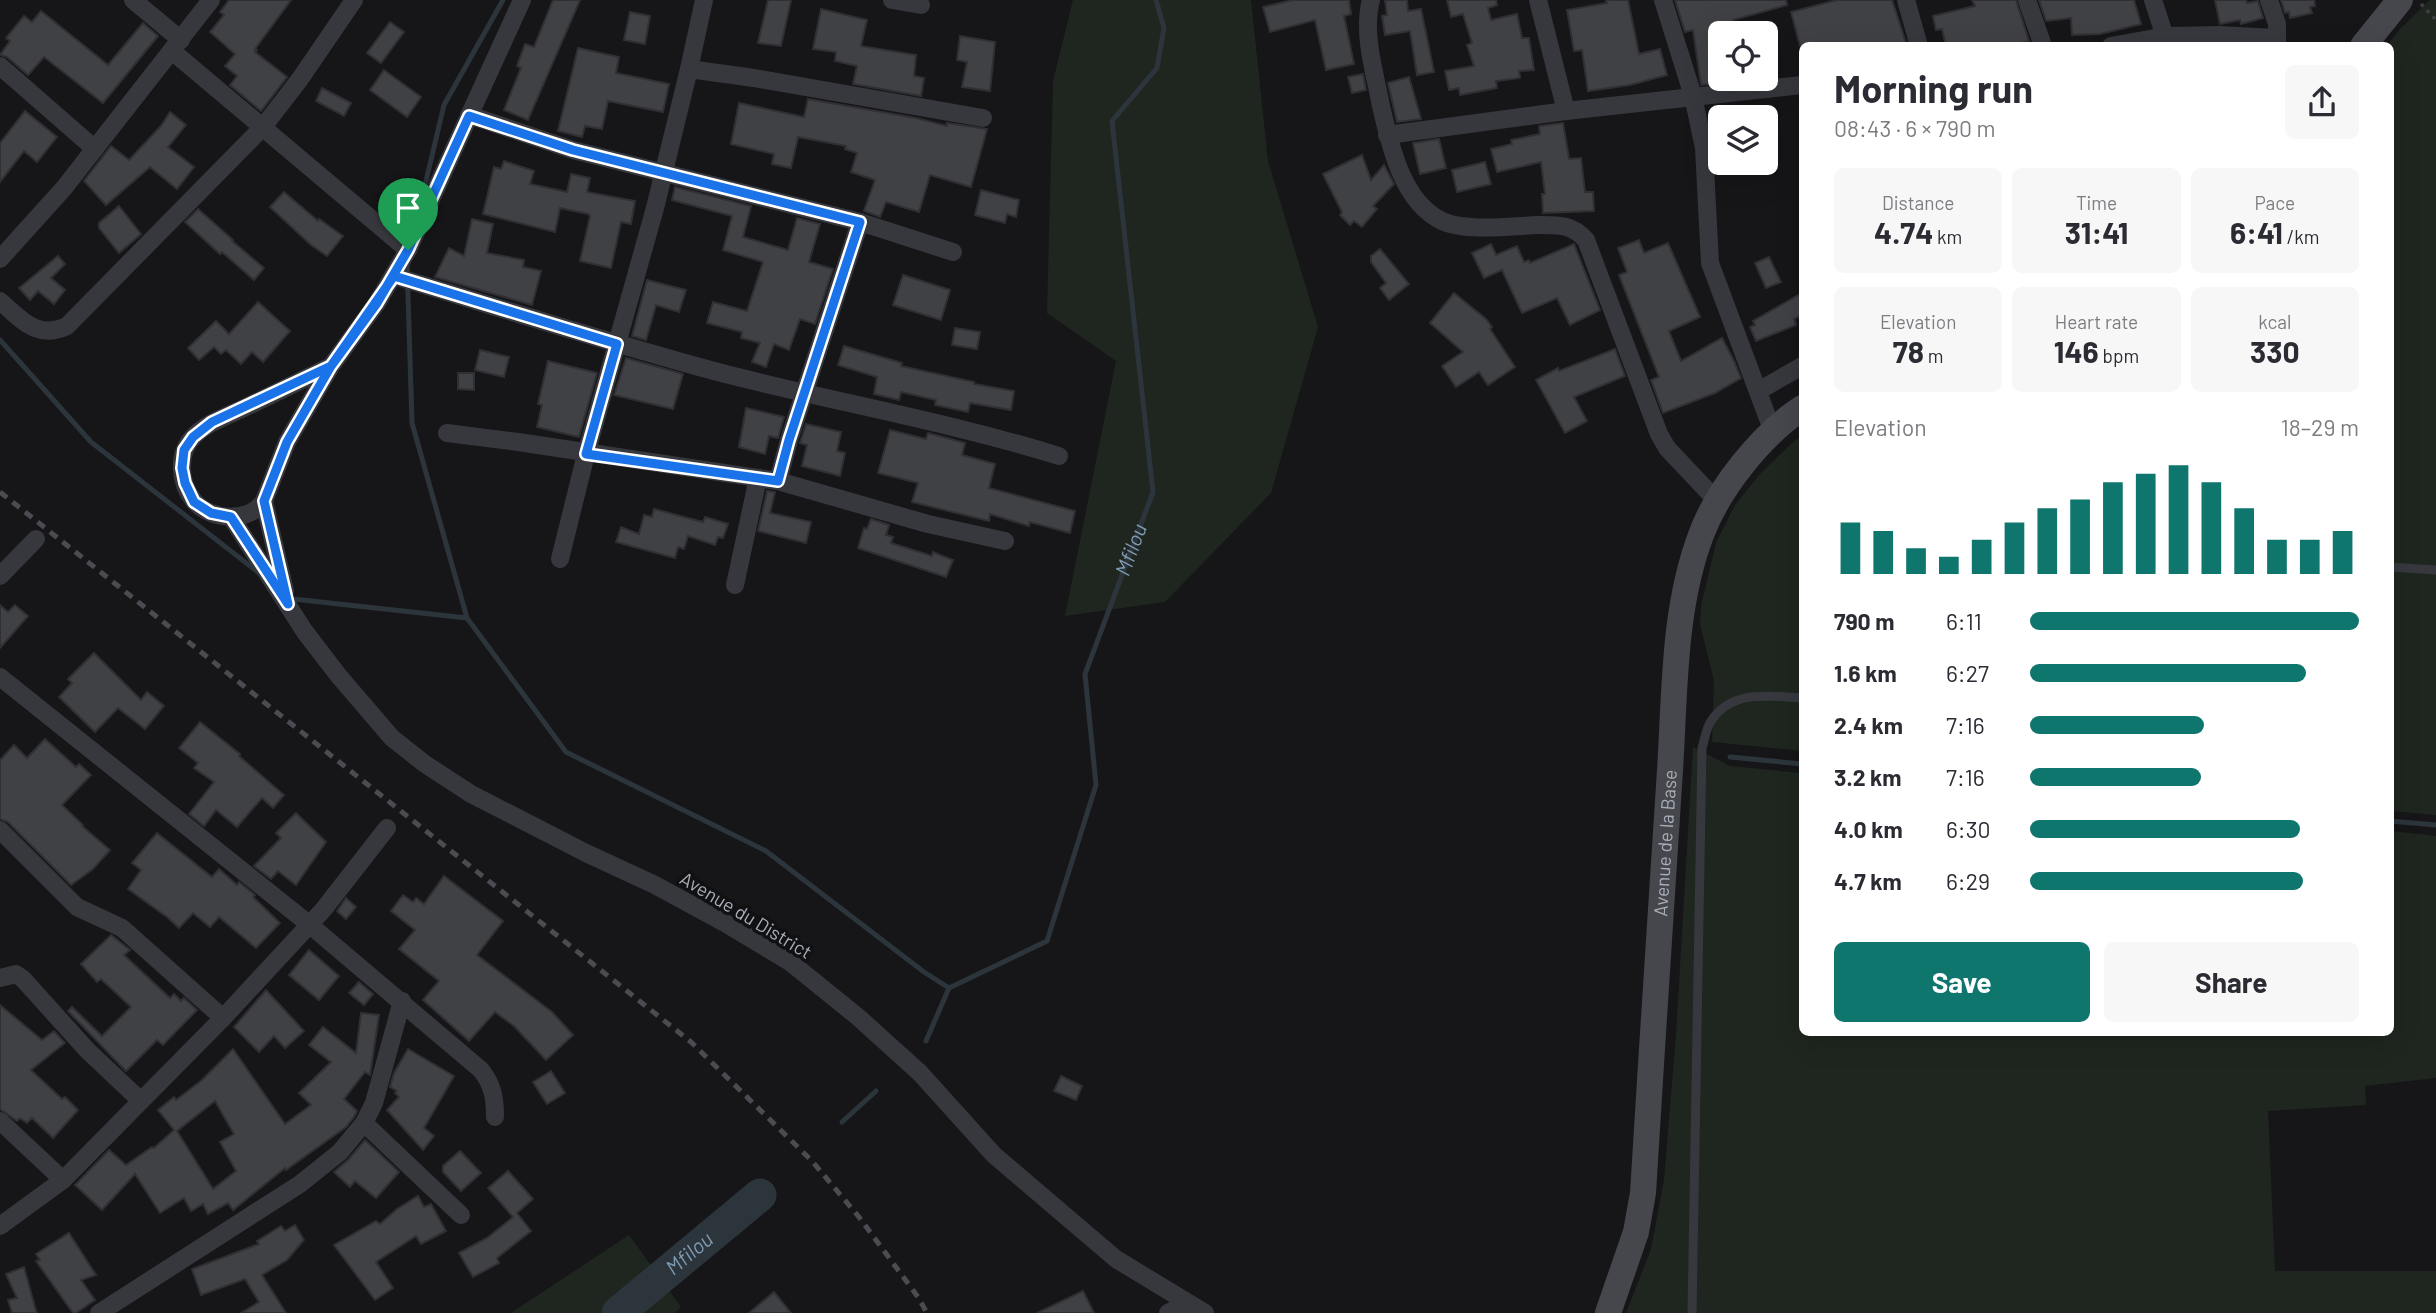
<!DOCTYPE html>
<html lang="en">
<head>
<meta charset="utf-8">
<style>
  body { margin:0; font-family:Barlow,sans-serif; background:#f7f7f7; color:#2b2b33; height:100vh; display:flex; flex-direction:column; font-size:26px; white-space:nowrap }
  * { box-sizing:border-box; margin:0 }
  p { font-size:23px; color:#7c7c81 }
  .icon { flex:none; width:38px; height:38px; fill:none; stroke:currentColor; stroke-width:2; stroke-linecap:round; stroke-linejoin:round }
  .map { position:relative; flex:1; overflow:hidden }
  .details { position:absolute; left:1799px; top:42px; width:595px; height:994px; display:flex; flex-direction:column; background:#fff; border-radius:10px; box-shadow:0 7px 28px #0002 }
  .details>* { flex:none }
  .controls { position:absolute; left:1708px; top:21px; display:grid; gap:14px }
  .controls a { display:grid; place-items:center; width:70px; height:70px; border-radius:10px; background:#fff; box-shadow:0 7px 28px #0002; font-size:35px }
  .pin { position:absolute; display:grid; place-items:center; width:60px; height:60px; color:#fff; margin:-72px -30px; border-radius:50% 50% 50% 0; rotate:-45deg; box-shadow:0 0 7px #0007 }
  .pin .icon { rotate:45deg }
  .round { display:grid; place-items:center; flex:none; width:74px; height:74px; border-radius:10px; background:#f7f7f7 }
  .summary { display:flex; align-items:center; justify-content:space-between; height:119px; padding:0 35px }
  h1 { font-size:38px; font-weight:700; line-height:52px }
  .metrics { display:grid; grid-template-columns:repeat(3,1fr); gap:10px; height:119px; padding:7px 35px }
  .metrics div { display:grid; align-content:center; border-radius:10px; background:#f7f7f7; text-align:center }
  .metrics b { font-size:30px; font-weight:700 }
  .metrics small { font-size:19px; font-weight:400 }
  .metrics p { font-size:19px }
  .chart { height:196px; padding:14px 35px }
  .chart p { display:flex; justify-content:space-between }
  .chart svg { width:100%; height:126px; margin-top:7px; stroke:#0f766e; stroke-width:6 }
  .action { display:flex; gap:14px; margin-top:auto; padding:14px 35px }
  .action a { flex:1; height:80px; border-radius:10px; background:#0f766e; color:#fff; font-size:28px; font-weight:700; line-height:80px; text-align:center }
  .action a+a { background:#f7f7f7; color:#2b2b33 }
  ul { padding:0 35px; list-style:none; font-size:23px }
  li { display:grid; grid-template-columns:112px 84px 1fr; align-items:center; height:52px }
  li i { height:18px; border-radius:9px; background:#0f766e }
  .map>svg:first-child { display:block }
  .green { fill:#1e261f }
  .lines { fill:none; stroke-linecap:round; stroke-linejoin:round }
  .stream { stroke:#2c353c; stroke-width:5 }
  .river { stroke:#2c353c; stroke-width:33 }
  .building { fill:#404145; stroke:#303034; stroke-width:2; fill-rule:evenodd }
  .path { stroke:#3d3f44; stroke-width:3.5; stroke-dasharray:3.5 5; stroke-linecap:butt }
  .lane { stroke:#37383d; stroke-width:9 }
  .street { stroke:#37383d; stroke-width:18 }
  .secondary { stroke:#45474d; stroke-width:26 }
  .rail { stroke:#4a4c52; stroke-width:5; stroke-dasharray:9 7; stroke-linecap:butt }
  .route-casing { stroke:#fff; stroke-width:14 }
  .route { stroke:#1a73e8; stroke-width:9 }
  .labels { text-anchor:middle; stroke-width:7; stroke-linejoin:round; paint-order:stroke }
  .street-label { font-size:19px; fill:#a8adb8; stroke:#111113 }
  .water-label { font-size:21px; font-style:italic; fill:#7f9bb3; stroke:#111113 }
</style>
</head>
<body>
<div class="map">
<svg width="2436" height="1313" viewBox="0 0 2436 1313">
  <rect width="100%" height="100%" fill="#161618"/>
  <g class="green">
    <path d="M1073,0H1251L1268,161L1318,327L1271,493L1165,602L1065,616L1116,361L1047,313L1053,81Z"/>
    <path d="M2430,0H2436V815L2391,811L2390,46H2387L2400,29Z"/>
    <path d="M1802,436V751L1712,742L1714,681L1700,624L1701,606L1716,543L1735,505L1759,475L1794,441Z"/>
    <path d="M1693,747L1730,766L1802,773V1032H2390L2391,831L2436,836V1078L2365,1086L2366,1105L2268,1111L2275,1271H2436V1313H1626L1651,1249L1664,1180L1676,1035Z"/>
    <path d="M629,1235L681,1307L675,1313H511Z"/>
  </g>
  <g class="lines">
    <g class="stream">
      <path d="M421,202L444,105L503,0"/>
      <path d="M407,263L412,423L467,618L566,752L766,851L924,972L949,988"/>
      <path d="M0,340L91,442L259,573"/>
      <path d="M289,597L293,599L467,618"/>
      <path d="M1730,757L1802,764"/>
      <path d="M2390,821L2436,825"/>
      <path id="s1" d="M926,1041L949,988L1047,941L1096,785L1085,674L1153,492L1112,121L1157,68L1164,28L1156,0"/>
      <path d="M842,1122L876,1091"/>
    </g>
    <path class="river" id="s2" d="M618,1313L760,1195"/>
  </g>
  <g class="building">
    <path d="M229,0H291L255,49L257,50L255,52L287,77L261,111L230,85L237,76L225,66L235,54L210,32L224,15L220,12Z"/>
    <path d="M553,0H580L528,120L504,110L521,68L517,66L525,44L534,47Z"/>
    <path d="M768,0H791L781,46L758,43Z"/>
    <path d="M1293,0H1349L1351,14L1344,16L1354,64L1326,70L1315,20L1270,32L1263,7Z"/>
    <path d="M1385,0H1407L1408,11L1421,9L1434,72L1417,75L1410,31L1385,35L1382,16L1387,15Z"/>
    <path d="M1447,0H1496L1497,5L1488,8L1491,20L1517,14L1522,38H1529L1534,70L1519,71L1520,78L1496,81L1497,88L1460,95L1459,88L1449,90L1445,71L1474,66L1467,45L1472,43L1463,14L1451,17Z"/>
    <path d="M1606,0H1628L1639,54L1660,49L1667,75L1630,85L1588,91L1582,50L1574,51L1567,10L1607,3Z"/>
    <path d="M1675,0H1786L1787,5L1733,20L1734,33H1720V83L1701,85L1693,30L1685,32Z"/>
    <path d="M1837,0H1892L1907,46H1800L1791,12Z"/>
    <path d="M1972,0H2016L2029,41L2008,46H1946L1942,29L1936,30L1933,16L1975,6Z"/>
    <path d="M2039,0H2134L2141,24L2100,34L2072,35L2071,18L2046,21Z"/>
    <path d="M2215,0H2246L2247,3L2258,1L2263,18L2241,24L2240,20L2220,24Z"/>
    <path d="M2281,0H2314L2315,6L2310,7L2312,13L2290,18L2289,12L2285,13Z"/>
    <path d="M821,9L867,20L861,46L916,55L914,76L924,78L921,96L853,84L857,66L835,61L836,52L813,49Z"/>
    <path d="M41,11L108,65L143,23L158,36L103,103L44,57L28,75L7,57L0,55L10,41L6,38L24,16L32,22Z"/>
    <path d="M630,12L650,16L645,44L624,40Z"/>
    <path d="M390,22L404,32L381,63L367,53Z"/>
    <path d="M960,36L995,42L990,91L962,87L967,62L957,60Z"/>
    <path d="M578,48L619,57L616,73L669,84L663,112L608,101L602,129L585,126L582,137L558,131Z"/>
    <path d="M384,70L421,97L407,117L370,90Z"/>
    <path d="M1363,74L1366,90L1352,93L1348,77Z"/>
    <path d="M1409,77L1421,119L1397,122L1388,83Z"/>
    <path d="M322,88L351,103L344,116L316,101Z"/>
    <path d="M808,99L916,118L947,126V123L987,129L971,187L930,175L919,212L886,202L880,217L864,211L875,180L851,172L857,153L845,149L846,146L798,137L791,168L772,164L774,154L731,144L739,103L804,117Z"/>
    <path d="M25,111L57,137L37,162L24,151L0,182V143Z"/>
    <path d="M170,112L186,125L168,147L194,167L177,189L150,167L106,205L84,181L111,146L129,160L161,126Z"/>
    <path d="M1563,123L1569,159L1581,158L1585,192H1593L1594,211L1543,213L1542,194H1545L1541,162L1497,172L1491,149L1512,144L1511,140L1540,134L1539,126Z"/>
    <path d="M1439,139L1446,168L1420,174L1413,143Z"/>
    <path d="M1362,155L1371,180L1384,165L1394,184L1373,206L1377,209L1362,227L1354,221L1350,225L1340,215L1342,212L1323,174Z"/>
    <path d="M504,161L534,171L530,184L567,192L571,174L590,178L587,192L635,201L631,224L621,222L611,268L580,261L590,216L588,214L560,208L555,232L483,214L494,167L501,169Z"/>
    <path d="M1485,162L1491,184L1457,192L1452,170Z"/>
    <path d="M675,187L751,206L743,237L788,250L797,218L820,224L809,262L833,269L815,324L800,319L789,350L774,344L766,367L752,362L760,343L741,338L742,332L707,323L713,302L747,311L763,262L723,250L732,216L672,200Z"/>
    <path d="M981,190L1019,200L1016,217L1007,214L1005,223L975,215Z"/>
    <path d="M284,192L318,221L319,219L343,236L327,256L311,245L270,207Z"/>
    <path d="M119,206L141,234L119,253L99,228V223Z"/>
    <path d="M198,209L233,240L232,241L264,268L254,280L222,252L220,254L185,222Z"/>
    <path d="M472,219L493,224L487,253L524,260L523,267L541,271L532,305L435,277L449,248L464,256Z"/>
    <path d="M1639,240L1644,253L1668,243L1700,317L1669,331L1681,361L1722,338L1734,361L1741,378L1715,393L1663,413L1651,380L1659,377L1619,275L1627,272L1618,248Z"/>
    <path d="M1491,244L1496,255L1517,246L1524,262L1529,260L1530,263L1574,244L1600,310L1570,325L1557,298L1522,313L1502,270L1484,278L1472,253Z"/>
    <path d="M1380,249L1409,284L1389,300L1380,288L1386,283L1371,262V256Z"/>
    <path d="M58,256L65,264L51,278L65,290L54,304L38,291L30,300L19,288Z"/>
    <path d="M1769,257L1781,282L1766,288L1755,263Z"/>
    <path d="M903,275L950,290L941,320L893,305Z"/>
    <path d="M647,280L686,290L679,312L656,305L646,340L632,336Z"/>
    <path d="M1454,293L1486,319L1492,327L1490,329L1515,367L1488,385L1479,372L1456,387L1442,366L1463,352L1430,323Z"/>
    <path d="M1802,293V315L1794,319L1796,325L1756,341L1750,327L1755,325L1753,321Z"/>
    <path d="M258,302L290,331L263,362L252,352L241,364L226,350L221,354L214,347L199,360L188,348L216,321L229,334Z"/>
    <path d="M955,328L980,332L977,349L952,345Z"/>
    <path d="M844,346L902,363L901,366L974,382V384L1014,391L1011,410L970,403L968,412L935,405L936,400L901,392L899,400L874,394L877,377L838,365Z"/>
    <path d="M1615,349L1625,376L1574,397L1587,421L1565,433L1536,380L1558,368L1559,371Z"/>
    <path d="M480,350L509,357L504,377L475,370Z"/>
    <path d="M626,358L683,374L673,409L614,395Z"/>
    <path d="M548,361L597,373L579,437L537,427L542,405L538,404Z"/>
    <path d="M458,373H474V390L458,389Z"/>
    <path d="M746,408L784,417L778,438L769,436L765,454L739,447Z"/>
    <path d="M806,424L841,432L837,451L845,453L840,476L802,466L807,445L800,443Z"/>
    <path d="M890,430L926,439L928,433L965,443L962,455L995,464L989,488L1075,511L1070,533L1030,522L1029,526L990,514L989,521L912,502L918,483L878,473Z"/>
    <path d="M767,491L775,492L770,513L811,522L806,543L758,531Z"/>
    <path d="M654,509L703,522L705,517L728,524L723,538L718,537L715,545L688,536L684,549L678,547L675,558L616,542L621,527L639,534L644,515L652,517Z"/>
    <path d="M871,519L889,525L886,535L893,537L891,543L932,556L933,552L953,560L946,577L858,548L864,528L867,529Z"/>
    <path d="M0,605L8,612L15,605L28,616L0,648Z"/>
    <path d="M94,653L141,700L147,692L164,706L145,729L118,708L95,732L59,697L72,683L68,679Z"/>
    <path d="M200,722L240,754L239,756L284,795L273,808L262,798L237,827L216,810L204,826L189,814L214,782L194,768L198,763L179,748Z"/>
    <path d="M45,739L76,767L79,764L91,775L62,805L83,825L82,826L110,850L93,869L71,885L8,822L0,819V760L14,745L27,758Z"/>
    <path d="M296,813L326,842L296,885L278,871L271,879L254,866L281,838L276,833Z"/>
    <path d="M157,833L212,877L219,869L237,885L239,882L255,895L253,897L280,923L256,948L219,917L210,927L193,913L179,928L167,917L128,889L141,870L132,863Z"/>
    <path d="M444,876L503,921L477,955L552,1012L573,1035L546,1060L514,1026L495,1012L469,1041L423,1000L439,981L399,949L415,930L391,911L403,895L413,902L416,898L424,904Z"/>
    <path d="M346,898L356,907L346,919L337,911Z"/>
    <path d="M111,935L130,950L124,955L170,998L174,994L181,1001L184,998L197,1010L163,1045L157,1040L126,1071L68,1011L72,1007L102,1036L131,1007L101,979L97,982L81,964Z"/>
    <path d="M309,950L339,976L319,1000L289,975Z"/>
    <path d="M359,982L373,994L364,1005L349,993Z"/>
    <path d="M266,990L304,1031L285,1048L274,1036L259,1052L234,1027Z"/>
    <path d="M0,1005L42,1040L54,1031L65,1043L31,1070L62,1099L65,1097L78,1110L53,1138L32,1118L27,1123L20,1118L17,1121L0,1109Z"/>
    <path d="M361,1013L379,1015L370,1075L365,1072L344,1099L357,1111L354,1117L346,1127L286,1170L285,1168L233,1210L228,1203L208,1214L203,1204L191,1211L184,1198L160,1213L135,1174L102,1210L75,1185L109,1150L126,1165L152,1147L154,1148L174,1130L158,1110L174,1097L176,1100L202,1080L233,1049L285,1124L311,1105L299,1093L331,1062L309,1045L323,1027L356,1053ZM215,1101L234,1134L220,1142L236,1171L213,1189L177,1131Z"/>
    <path d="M408,1049L454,1076L424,1128L434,1136L423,1150L387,1110L399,1097L395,1093L397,1091L390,1087L394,1073Z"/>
    <path d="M551,1071L565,1093L547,1104L533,1082Z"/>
    <path d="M1061,1076L1082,1086L1076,1100L1054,1091Z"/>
    <path d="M365,1140L399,1172L376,1198L355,1181L350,1187L334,1172L349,1159Z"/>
    <path d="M460,1151L481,1173L461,1191L443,1172V1166Z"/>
    <path d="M508,1171L533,1199L517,1213L531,1231L497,1258L499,1263L473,1277L459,1253L487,1238L513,1217L488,1188Z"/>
    <path d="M418,1196L424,1207L431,1204L446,1231L421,1244L416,1236L376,1262L393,1288L375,1300L334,1245L376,1221L380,1224L397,1209Z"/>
    <path d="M295,1225L304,1240L287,1260L262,1275L286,1313H241L259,1302L245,1279L201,1295L192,1269L259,1244L257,1241L281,1226L285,1231Z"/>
    <path d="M69,1233L96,1275L81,1280L95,1300L76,1313H73L36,1261L40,1260L36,1254Z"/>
    <path d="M24,1267L36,1311L37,1313H12L8,1300L17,1298L6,1274Z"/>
    <path d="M1083,1291L1094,1313H1037Z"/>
    <path d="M774,1292L791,1313H749Z"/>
  </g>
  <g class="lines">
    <path class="path" d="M2421,4L2436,20"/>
    <g class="lane">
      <path d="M2390,567L2436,570"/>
      <path d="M1692,1313L1702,748C1705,739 1706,728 1711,721C1732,689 1769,696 1802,698"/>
    </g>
    <g class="street">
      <path d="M133,0L181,40"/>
      <path d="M892,0L921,5"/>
      <path d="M1371,0C1362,33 1375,73 1381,106C1390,145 1402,202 1442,221C1465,232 1512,226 1538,225C1558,225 1572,224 1586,240L1659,434L1667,448L1718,502"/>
      <path d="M1538,0L1566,111"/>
      <path d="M1663,0L1693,96L1704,148L1710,263L1773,432"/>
      <path d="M1906,0L1919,46"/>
      <path d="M2027,0L2043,46"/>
      <path d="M2153,0L2168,46"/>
      <path d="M2269,0L2277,24V46"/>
      <path d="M2111,46L2166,36L2219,35L2276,38"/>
      <path d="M172,51L408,250"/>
      <path d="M0,66L95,149"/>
      <path d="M689,69L754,78L983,118"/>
      <path d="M469,115L573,150L860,222L953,252"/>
      <path d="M1387,135L1566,111L1802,85"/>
      <path d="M0,259L64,188L211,0"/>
      <path d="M394,276C500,308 607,342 714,371C829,401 946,421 1059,456"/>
      <path d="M0,301C22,320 37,340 67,326L263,127L300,79L354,0"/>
      <path d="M331,366C302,380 273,394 244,408C227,416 206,423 193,437C177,454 179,483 194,501C211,521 249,523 264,501L287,442L331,366L377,303L408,250L522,0"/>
      <path d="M1760,390L1802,366"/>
      <path d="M447,433L518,442L778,481L928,524L1005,541"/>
      <path d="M778,481L789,440L860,222"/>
      <path d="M264,501L285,591"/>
      <path d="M231,517L305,632L338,675L392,738L425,764L471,794L586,853L655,885L725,923L790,962L858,1017L920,1073L994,1155L1116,1259L1205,1313"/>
      <path d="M560,559L586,454L655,208L689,69L704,0"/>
      <path d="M0,576L36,539"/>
      <path d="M735,585L758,478"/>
      <path d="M0,677L310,925L481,1070C493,1085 495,1098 495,1117"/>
      <path d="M0,830L77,907L122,928L223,1018"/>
      <path d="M0,978L16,974L23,979L87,1050L141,1101"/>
      <path d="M0,1121L63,1180"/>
      <path d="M364,1123L461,1215"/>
      <path d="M0,1226L63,1180L223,1018L323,910L387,828"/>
      <path d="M99,1313L300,1184L340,1152L364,1123L374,1103L402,1001"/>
      <path d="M1168,1313L1187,1303"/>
    </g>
    <g class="secondary">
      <path d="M2363,46L2400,0"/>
      <path id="s3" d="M1608,1313L1636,1232L1643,1193C1652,1052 1660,911 1670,770C1675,692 1673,609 1701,535C1718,489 1761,435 1802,408"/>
    </g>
    <path class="rail" d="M0,492L691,1042L812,1161L859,1217L918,1297L927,1313"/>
  </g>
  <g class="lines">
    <g class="route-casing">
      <path id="route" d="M408,250L377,303L331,366L287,442L264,501L288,604L231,517L211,513L194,502L185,483L182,468L184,450L193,437L212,422L331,366L394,276L617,344L586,454L778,481L789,440L860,222L573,150L469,116L408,250"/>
    </g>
    <use href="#route" class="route"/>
  </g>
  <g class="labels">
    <g class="street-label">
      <text dy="7" stroke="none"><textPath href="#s3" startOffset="476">Avenue de la Base</textPath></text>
      <text transform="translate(746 915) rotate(31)" y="7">Avenue du District</text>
    </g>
    <g class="water-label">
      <text dy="7" stroke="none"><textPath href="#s1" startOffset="574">Mfilou</textPath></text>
      <text dy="7" stroke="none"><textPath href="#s2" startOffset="93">Mfilou</textPath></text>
    </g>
  </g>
</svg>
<div class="controls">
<a><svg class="icon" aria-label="locate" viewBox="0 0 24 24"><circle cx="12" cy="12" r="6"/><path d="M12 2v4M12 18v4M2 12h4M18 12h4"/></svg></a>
<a><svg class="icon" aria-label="layers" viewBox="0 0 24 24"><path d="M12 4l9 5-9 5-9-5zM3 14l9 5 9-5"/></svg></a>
</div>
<div class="pin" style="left:408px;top:250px;background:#1e9e55"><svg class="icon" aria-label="arrive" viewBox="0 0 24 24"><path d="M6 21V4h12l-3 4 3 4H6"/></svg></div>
<section class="details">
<div class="summary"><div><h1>Morning run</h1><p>08:43 · 6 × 790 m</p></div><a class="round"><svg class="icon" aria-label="share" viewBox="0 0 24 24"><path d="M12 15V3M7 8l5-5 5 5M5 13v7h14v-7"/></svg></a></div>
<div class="metrics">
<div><p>Distance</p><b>4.74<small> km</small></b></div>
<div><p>Time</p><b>31:41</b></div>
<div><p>Pace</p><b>6:41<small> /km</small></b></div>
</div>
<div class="metrics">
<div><p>Elevation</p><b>78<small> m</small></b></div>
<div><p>Heart rate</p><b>146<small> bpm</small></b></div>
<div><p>kcal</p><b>330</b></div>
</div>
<div class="chart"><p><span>Elevation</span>18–29 m</p>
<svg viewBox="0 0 160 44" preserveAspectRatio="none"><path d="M5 44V26M15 44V29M25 44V35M35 44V38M45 44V32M55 44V26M65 44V21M75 44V18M85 44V12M95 44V9M105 44V6M115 44V12M125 44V21M135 44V32M145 44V32M155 44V29"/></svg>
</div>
<ul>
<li><b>790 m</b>6:11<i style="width:100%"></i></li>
<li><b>1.6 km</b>6:27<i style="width:84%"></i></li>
<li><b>2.4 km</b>7:16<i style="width:53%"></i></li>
<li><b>3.2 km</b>7:16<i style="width:52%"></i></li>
<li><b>4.0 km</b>6:30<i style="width:82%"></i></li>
<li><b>4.7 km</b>6:29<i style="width:83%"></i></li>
</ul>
<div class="action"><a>Save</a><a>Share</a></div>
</section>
</div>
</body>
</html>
